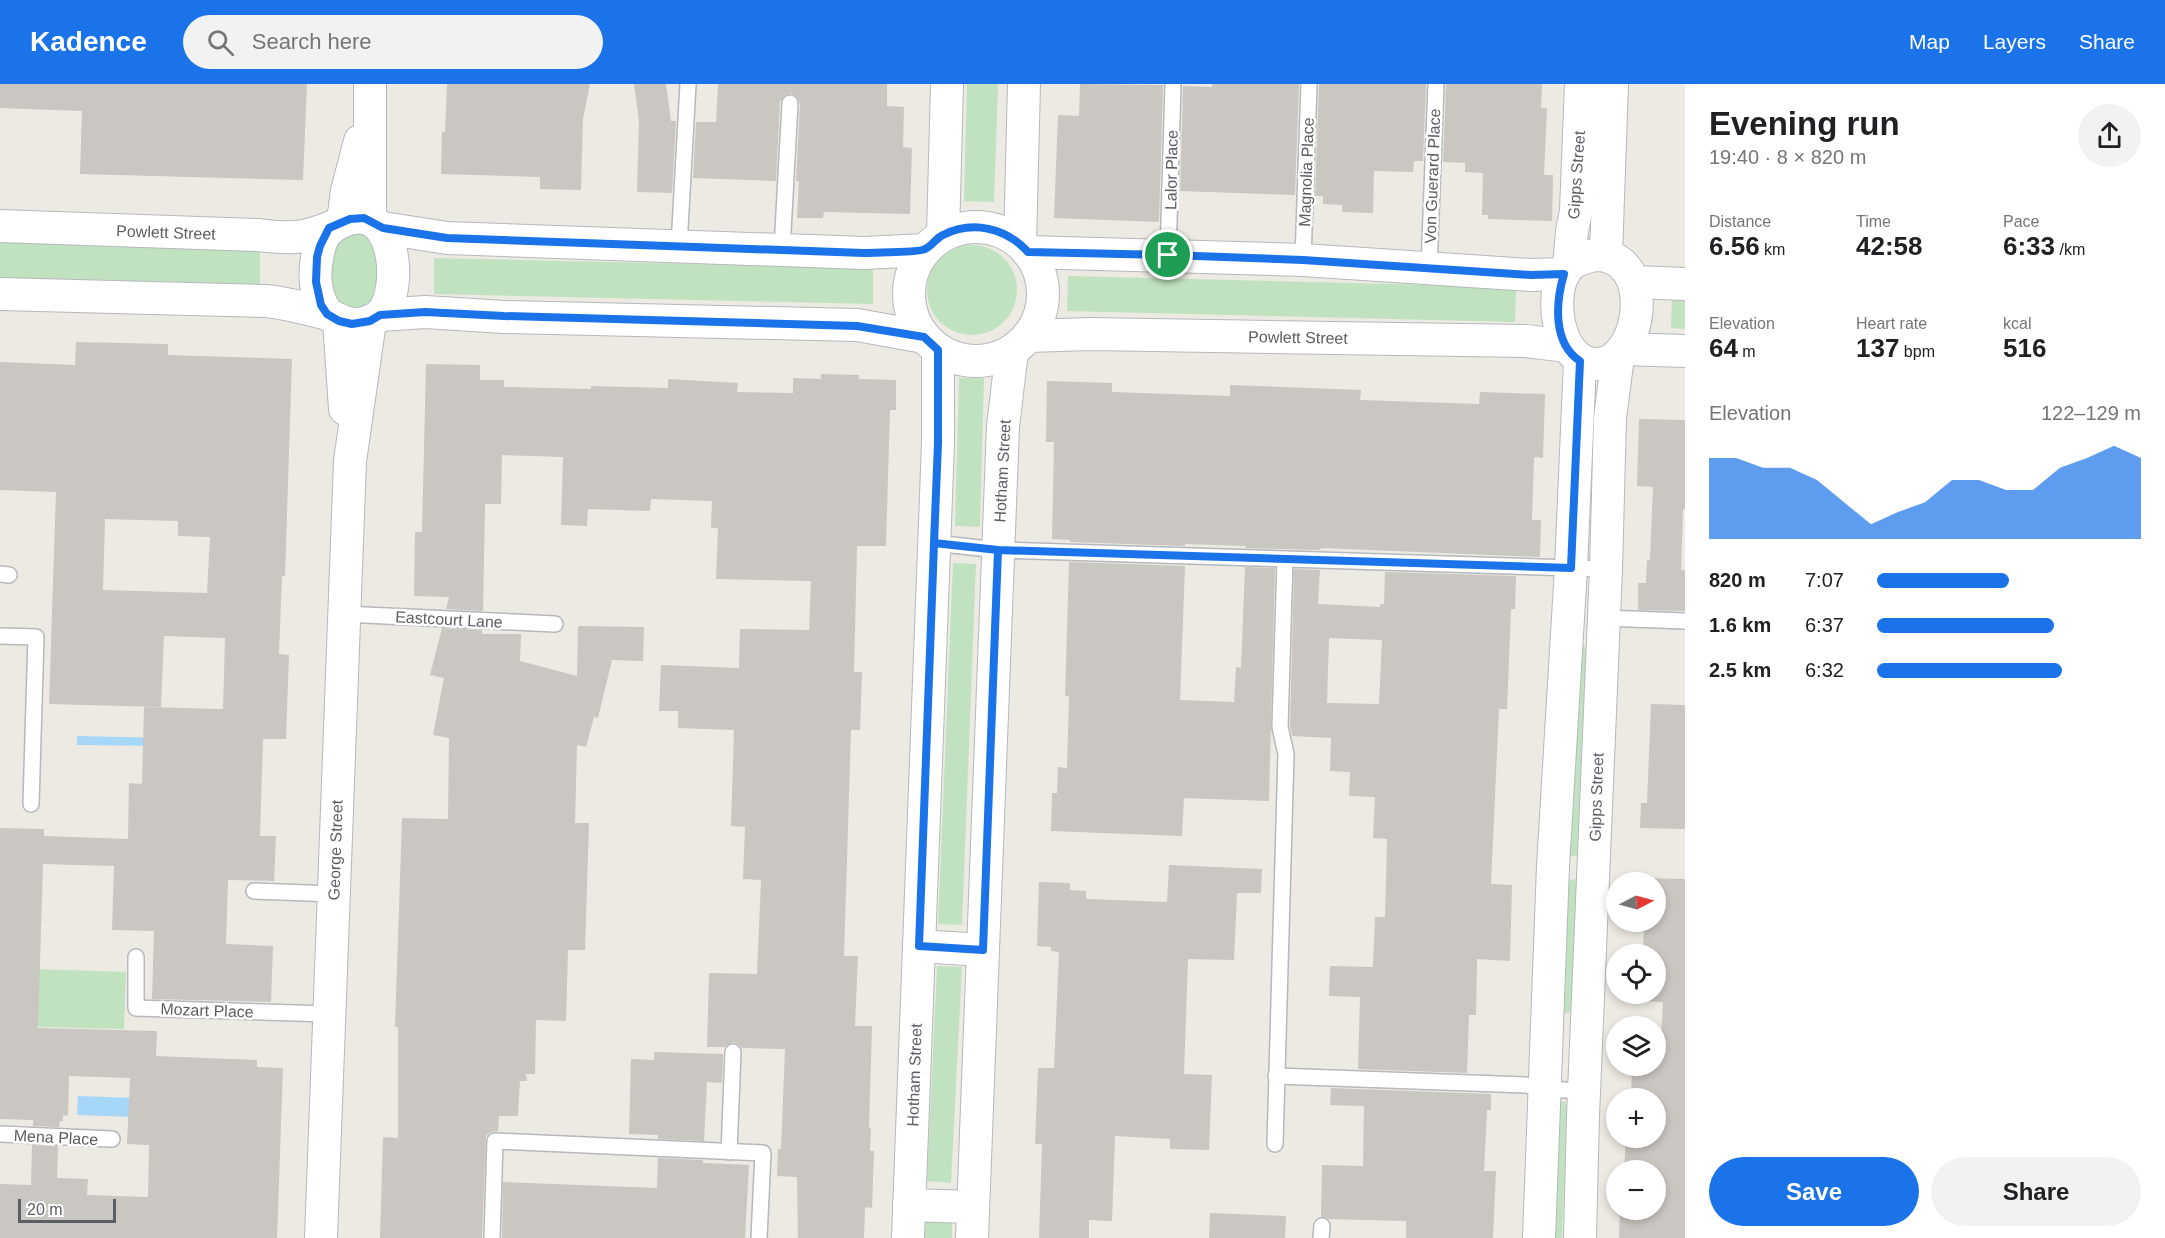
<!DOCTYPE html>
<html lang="en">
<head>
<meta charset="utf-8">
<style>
  body { margin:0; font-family:Arial,sans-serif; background:#f2f2f2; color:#202124; height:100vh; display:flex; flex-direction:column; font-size:22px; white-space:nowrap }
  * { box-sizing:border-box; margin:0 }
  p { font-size:20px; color:#757577 }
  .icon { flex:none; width:33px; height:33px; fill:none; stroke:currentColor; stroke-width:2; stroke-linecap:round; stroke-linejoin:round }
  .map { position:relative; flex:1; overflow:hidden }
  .details { display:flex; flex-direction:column; background:#fff; width:480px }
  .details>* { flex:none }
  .needle { width:39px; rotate:84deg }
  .controls { position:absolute; left:1606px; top:788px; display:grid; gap:12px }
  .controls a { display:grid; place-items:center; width:60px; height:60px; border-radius:50%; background:#fff; box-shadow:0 3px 9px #0003; font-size:30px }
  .scale { position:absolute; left:18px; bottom:15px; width:98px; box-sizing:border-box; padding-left:6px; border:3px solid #5b5e62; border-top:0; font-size:16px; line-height:21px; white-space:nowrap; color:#5b5e62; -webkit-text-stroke:4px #fff; paint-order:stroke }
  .pin { position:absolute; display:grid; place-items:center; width:51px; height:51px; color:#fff; margin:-26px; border:3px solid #fff; border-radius:50%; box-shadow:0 2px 6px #0007 }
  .round { display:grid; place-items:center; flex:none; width:63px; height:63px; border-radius:32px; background:#f2f2f2 }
  .overview { display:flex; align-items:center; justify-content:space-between; height:102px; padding:0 24px }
  h1 { font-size:33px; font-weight:800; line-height:45px }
  .figures { display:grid; grid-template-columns:repeat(3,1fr); gap:9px; height:102px; padding:6px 24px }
  .figures div { display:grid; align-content:center }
  .figures b { font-size:26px; font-weight:800 }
  .figures small { font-size:16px; font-weight:400 }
  .figures p { font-size:16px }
  .chart { height:168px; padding:12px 24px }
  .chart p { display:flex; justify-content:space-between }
  .chart svg { width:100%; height:108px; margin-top:6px; fill:#1a73e8; opacity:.7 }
  .cta { display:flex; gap:12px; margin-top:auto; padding:12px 24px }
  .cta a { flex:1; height:69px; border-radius:36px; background:#1a73e8; color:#fff; font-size:24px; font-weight:800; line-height:69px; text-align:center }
  .cta a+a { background:#f2f2f2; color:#202124 }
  ul { padding:0 24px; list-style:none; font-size:20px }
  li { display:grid; grid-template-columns:96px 72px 1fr; align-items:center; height:45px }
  li i { height:15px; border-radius:8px; background:#1a73e8 }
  header { display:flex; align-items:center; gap:36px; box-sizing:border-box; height:84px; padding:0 30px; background:#1a73e8; color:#fff }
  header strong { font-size:28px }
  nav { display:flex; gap:33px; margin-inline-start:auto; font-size:21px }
  .search { width:420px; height:54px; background:#f2f2f2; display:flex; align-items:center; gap:15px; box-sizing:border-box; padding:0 21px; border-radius:33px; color:#757577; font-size:22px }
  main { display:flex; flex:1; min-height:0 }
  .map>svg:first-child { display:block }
  .green { fill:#c1e2c0 }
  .water { fill:#a6d7f8 }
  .building { fill:#cac6c2; fill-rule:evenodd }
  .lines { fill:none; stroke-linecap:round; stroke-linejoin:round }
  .service-casing { stroke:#b5b8bc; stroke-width:18 }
  .minor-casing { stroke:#b5b8bc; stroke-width:34 }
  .service { stroke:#fff; stroke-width:15 }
  .minor { stroke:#fff; stroke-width:32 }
  .route-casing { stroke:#fff; stroke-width:12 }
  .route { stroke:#1a73e8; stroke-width:8 }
  .labels { text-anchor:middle; stroke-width:5; stroke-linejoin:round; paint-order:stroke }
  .street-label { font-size:16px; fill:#5b5e62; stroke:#fff }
</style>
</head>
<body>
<header>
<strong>Kadence</strong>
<div class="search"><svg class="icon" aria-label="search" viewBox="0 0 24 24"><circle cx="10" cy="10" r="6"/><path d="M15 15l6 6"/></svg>Search here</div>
<nav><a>Map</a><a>Layers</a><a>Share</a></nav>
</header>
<main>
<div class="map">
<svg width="1685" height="1154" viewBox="0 0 1685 1154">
  <rect width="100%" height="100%" fill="#eceae2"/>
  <g class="green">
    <path d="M967,0H998L994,118L964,117Z"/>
    <path d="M360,144L381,167L377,214L358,229L342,224L331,206L330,176L335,162L343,151Z"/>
    <path d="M0,158L260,165V200L0,194Z"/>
    <circle cx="972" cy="206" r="45"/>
    <path d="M434,174L873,184V220L434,210Z"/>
    <path d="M1068,192L1516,203L1515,238L1067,227Z"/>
    <path d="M1672,212H1685V245L1671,244Z"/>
    <path d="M959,294H984L980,443L955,442Z"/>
    <path d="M953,479L976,480L962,841L938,840Z"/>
    <path d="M1577,557L1582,558L1586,567L1577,772H1567Z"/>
    <path d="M1576,795L1579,799L1572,924L1570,928L1565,929L1560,925L1567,799L1570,796Z"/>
    <path d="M937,882L962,883L951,1099L927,1097Z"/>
    <path d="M34,885L126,888L124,945L39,943L32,937Z"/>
    <path d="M1564,1017L1566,1019L1567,1026L1562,1154H1550L1556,1019Z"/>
    <path d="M923,1138L952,1139V1154H922Z"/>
  </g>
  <g class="water">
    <path d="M77,652L168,654L170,662L77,661Z"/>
    <path d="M78,1012L135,1014L134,1033L77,1031Z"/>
  </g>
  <g class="building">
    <path d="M0,0H307L303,96L80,90L82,27L0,24Z"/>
    <path d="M447,0H590L583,35L581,106L540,105V93L441,90L442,48H445Z"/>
    <path d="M634,0H666L671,37H676L672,109L637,108L639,37Z"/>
    <path d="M718,0H887V22L904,23L903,63L912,64L910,130L824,128L823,134H797L799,97H796L800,20L798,14L791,9L785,11L780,18L776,97L693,94L696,38H716Z"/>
    <path d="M1080,0L1163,1L1159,138L1054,134L1058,31L1079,32Z"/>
    <path d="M1212,0H1299L1295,111L1180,107L1183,2L1212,3Z"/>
    <path d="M1319,0H1426L1423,77H1414L1413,88L1374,87L1373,129L1342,128V121L1323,120V112H1315Z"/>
    <path d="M1446,0H1542L1541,24H1547L1544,91H1553L1552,137L1488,135V131H1482L1483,89L1465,88V79L1443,78Z"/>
    <path d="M76,258L168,260V271L292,275L285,492H282L279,570L289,571L286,655H263L260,752H276L274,797L228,796L226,860L273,862L271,918L152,915L154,847L112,846L114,782L43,780L38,944L157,947L156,972L257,976V983L283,984L277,1154H0V1100L31,1101L32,1061L58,1062L57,1094L88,1095L87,1111L148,1113L149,1061L127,1060L130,994L69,992L68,1032L63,1031V1037H60L59,1043L33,1042V1036L0,1035V744L44,745V752L128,755L129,699L142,700L144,623L223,625L225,554L164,552L161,623L49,620L56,408L0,406V278L75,281ZM105,435L178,437V452L210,453L207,509L103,506Z"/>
    <path d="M426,280L480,281V296H504V303L591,305V302L668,304V295L738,299L737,308L793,309V294L821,295V290L859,291V295L896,296V326H890L886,462H857L854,588H862L860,646H851L844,872H858L855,942H872L869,1044H871L870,1067H874L872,1124L865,1123L864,1154H798L797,1093L777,1092L778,1065H781L785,965L742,964L738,960L733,958L724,963H707L709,889L757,890L761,796L743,795L745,743L731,742L734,646L678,644V627H659L661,581L739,584L740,545L809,546L811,497L716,495L718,444H711L712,417L651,415L650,427L588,425L587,442L561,441L563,373L502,371L501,420H485L483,527L446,525L449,513L414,512L415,448H422Z"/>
    <path d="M1047,297L1112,299V308L1230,312V301L1361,306L1360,316L1450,319L1479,320L1480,308L1545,310L1543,374L1534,373L1532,436H1541L1540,473L1321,464L1320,466L1246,464V462L1185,460V462L1070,458V456L1052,455L1054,358H1046Z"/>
    <path d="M1639,335L1685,336V425H1683L1681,486H1685V527L1638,526V499H1646L1647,476H1650L1653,403L1637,402Z"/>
    <path d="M1069,478L1185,482L1180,616L1234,618L1236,583L1241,584L1245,483L1275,484L1269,717L1184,714L1182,752L1051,747L1052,709H1057L1058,683L1067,684L1069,612H1065Z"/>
    <path d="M1294,485L1320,486L1318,520L1380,523V520H1384L1385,488L1516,492L1515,525H1511L1507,625H1499L1491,800L1512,801L1510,877L1477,875L1476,931H1469L1467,989L1358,985L1360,913L1329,912L1330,882L1373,883L1375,833H1385L1387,755L1373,754L1375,713L1349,712L1350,688L1330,687L1331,654L1292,652L1290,642ZM1329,554L1382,556L1379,620L1327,619Z"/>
    <path d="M578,542L644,543L643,577L612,576L598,634L594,633L586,663L577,661L575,739H589L585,866H568L566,937L536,936L535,990H526L527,997H520L518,1032H499L498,1047L491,1048L486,1052L482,1154H380L383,1053L398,1054V943H395L402,734L448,735L449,654L433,651L444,594L430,591L442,544L482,546V550H521L520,577L577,592Z"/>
    <path d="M1651,620L1685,621V745L1640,744L1641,719H1647Z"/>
    <path d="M1169,781L1262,785L1261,809H1237L1234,876L1188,875L1184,990L1212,991L1209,1066L1170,1065V1055L1115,1052L1112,1137L1089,1136V1154H1039L1042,1060H1035L1038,984H1054L1059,868L1051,867V863L1037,862L1039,798L1070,799V806L1086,807V815L1167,818Z"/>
    <path d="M1646,794L1685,795V1154H1619L1620,1125H1656V1086H1624L1626,1053H1656V1014H1631L1632,981H1656V975H1660L1663,918L1642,917V909H1656V870H1643L1644,837H1656V798H1645Z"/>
    <path d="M654,968L723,970L722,999L707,998L704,1057L658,1055V1051L629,1050L631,975L654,976Z"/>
    <path d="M1331,1004L1491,1010V1026H1487L1484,1087H1496L1493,1154H1406V1137L1328,1135L1321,1133L1322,1081L1363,1082L1364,1022L1330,1021Z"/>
    <path d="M658,1074L703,1076V1079L749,1081L745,1154H502L503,1098L657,1104Z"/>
    <path d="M1210,1129L1286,1132L1285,1154H1209Z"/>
  </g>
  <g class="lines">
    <g class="service-casing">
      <g id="service">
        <path d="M679,162L688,0"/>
        <path d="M782,166L790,19"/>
        <path d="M1168,171L1173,0"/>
        <path d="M1303,176L1309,0"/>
        <path d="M1429,184L1436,0"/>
        <path d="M934,459L998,466L1606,485"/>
        <path d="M0,490L9,491"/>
        <path d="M344,530L555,540"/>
        <path d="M1603,534L1685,537"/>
        <path d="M0,552L36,553L31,720"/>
        <path d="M254,807L334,810"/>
        <path d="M136,873V924L329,930"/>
        <path d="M1276,992L1526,1001L1544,1005L1584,1007"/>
        <path d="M0,1050L112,1055"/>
        <path d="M1275,1060L1286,670L1280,643L1285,475"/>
        <path d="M729,1068L733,968"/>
        <path d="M492,1154L495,1057L763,1069L759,1154"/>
        <path d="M1321,1154L1322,1142"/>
      </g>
    </g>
    <g class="minor-casing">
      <g id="minor">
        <path d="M370,0V136"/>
        <path d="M343,137L347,107L360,57"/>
        <path d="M0,142L257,151C289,154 299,156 329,144"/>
        <circle cx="976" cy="210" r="67"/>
        <path d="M383,144L447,154L864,169L924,166"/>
        <path d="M943,151L947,0"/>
        <path d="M1020,159L1024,0"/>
        <path d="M1028,168L1303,176L1531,191L1564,190"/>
        <path d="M1595,171C1659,170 1642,284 1594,280C1555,277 1547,202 1570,181C1577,175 1585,173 1595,171Z"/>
        <path d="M1606,171L1612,0"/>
        <path d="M1569,182L1572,147L1576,127L1581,0"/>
        <path d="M1634,198L1685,200"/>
        <path d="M0,210L266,217C286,219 305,224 324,229C336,233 344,241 358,240C366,239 374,236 379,232C405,210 397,111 341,138C327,144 321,154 318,169C313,190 315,212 327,230"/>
        <path d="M380,231L425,228L504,233L857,241L924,253"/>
        <path d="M339,237L345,325"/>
        <path d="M1028,252L1091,250L1526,257L1567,262"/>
        <path d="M1623,265L1685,267"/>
        <path d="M919,862L983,866"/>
        <path d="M909,1121L973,1123"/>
        <path d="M321,1154L350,377L370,237"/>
        <path d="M908,1154L938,359V266"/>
        <path d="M972,1154L1003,342L1012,267"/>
        <path d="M1539,1154L1553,782L1571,484L1580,277"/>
        <path d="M1580,1154L1583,1032L1606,485L1610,334L1618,272"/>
      </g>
    </g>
    <use href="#service" class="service"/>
    <use href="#minor" class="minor"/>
  </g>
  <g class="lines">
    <g class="route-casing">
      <path id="route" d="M1168,171L1028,168C1006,144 973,136 943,151C936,154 932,162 925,165C919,169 875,168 864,169L447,154L383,144L364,134L350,135L329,144L320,162L317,173L316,198L321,221L327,230L339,237L352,240L370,237L380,231L425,228L504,232L857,242L924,253L938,266V359L934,459L998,466L983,866L919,862L934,459L998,466L1571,484L1580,277C1552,259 1556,217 1564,190L1531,191L1303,176L1168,171"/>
    </g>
    <use href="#route" class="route"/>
  </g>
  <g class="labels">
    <g class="street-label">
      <text transform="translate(1171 86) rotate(-89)" y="6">Lalor Place</text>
      <text transform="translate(1306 88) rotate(-88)" y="6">Magnolia Place</text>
      <text transform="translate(1576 91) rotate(-86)" y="6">Gipps Street</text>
      <text transform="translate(1432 92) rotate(-88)" y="6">Von Guerard Place</text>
      <text transform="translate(166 148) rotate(2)" y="6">Powlett Street</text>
      <text transform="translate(1298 253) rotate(1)" y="6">Powlett Street</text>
      <text transform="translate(1002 387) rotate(-87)" y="6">Hotham Street</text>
      <text transform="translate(449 535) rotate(3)" y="6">Eastcourt Lane</text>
      <text transform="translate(1596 713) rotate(-88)" y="6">Gipps Street</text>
      <text transform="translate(335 766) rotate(-88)" y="6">George Street</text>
      <text transform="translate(207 926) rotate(2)" y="6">Mozart Place</text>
      <text transform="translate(914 991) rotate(-88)" y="6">Hotham Street</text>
      <text transform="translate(56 1053) rotate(3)" y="6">Mena Place</text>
    </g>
  </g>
</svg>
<div class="controls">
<a><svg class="needle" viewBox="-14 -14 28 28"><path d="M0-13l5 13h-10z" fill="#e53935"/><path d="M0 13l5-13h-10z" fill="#757577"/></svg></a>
<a><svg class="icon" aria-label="locate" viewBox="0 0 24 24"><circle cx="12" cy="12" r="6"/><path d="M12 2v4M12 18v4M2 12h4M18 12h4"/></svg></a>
<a><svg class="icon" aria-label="layers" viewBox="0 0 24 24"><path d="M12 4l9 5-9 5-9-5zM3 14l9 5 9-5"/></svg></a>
<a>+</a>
<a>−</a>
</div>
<div class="scale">20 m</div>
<div class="pin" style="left:1168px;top:171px;background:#1e9e55"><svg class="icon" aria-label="arrive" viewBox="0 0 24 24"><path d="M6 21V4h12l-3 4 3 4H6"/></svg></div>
</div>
<section class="details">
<div class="overview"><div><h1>Evening run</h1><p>19:40 · 8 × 820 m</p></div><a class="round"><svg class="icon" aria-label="share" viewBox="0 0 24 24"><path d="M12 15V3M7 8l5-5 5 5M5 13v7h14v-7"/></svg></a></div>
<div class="figures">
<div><p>Distance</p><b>6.56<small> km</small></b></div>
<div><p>Time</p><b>42:58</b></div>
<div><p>Pace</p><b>6:33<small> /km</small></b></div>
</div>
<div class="figures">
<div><p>Elevation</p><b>64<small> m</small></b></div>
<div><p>Heart rate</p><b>137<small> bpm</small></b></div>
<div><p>kcal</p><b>516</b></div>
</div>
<div class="chart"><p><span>Elevation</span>122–129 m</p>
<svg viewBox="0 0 160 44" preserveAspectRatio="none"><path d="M0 44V11L10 11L20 15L30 15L40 20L50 29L60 38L70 33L80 29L90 20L100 20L110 24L120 24L130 15L140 11L150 6L160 11V44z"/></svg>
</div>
<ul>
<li><b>820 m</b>7:07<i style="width:50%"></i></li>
<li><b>1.6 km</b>6:37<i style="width:67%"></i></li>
<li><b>2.5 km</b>6:32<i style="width:70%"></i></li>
</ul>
<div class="cta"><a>Save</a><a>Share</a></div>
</section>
</main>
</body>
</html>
